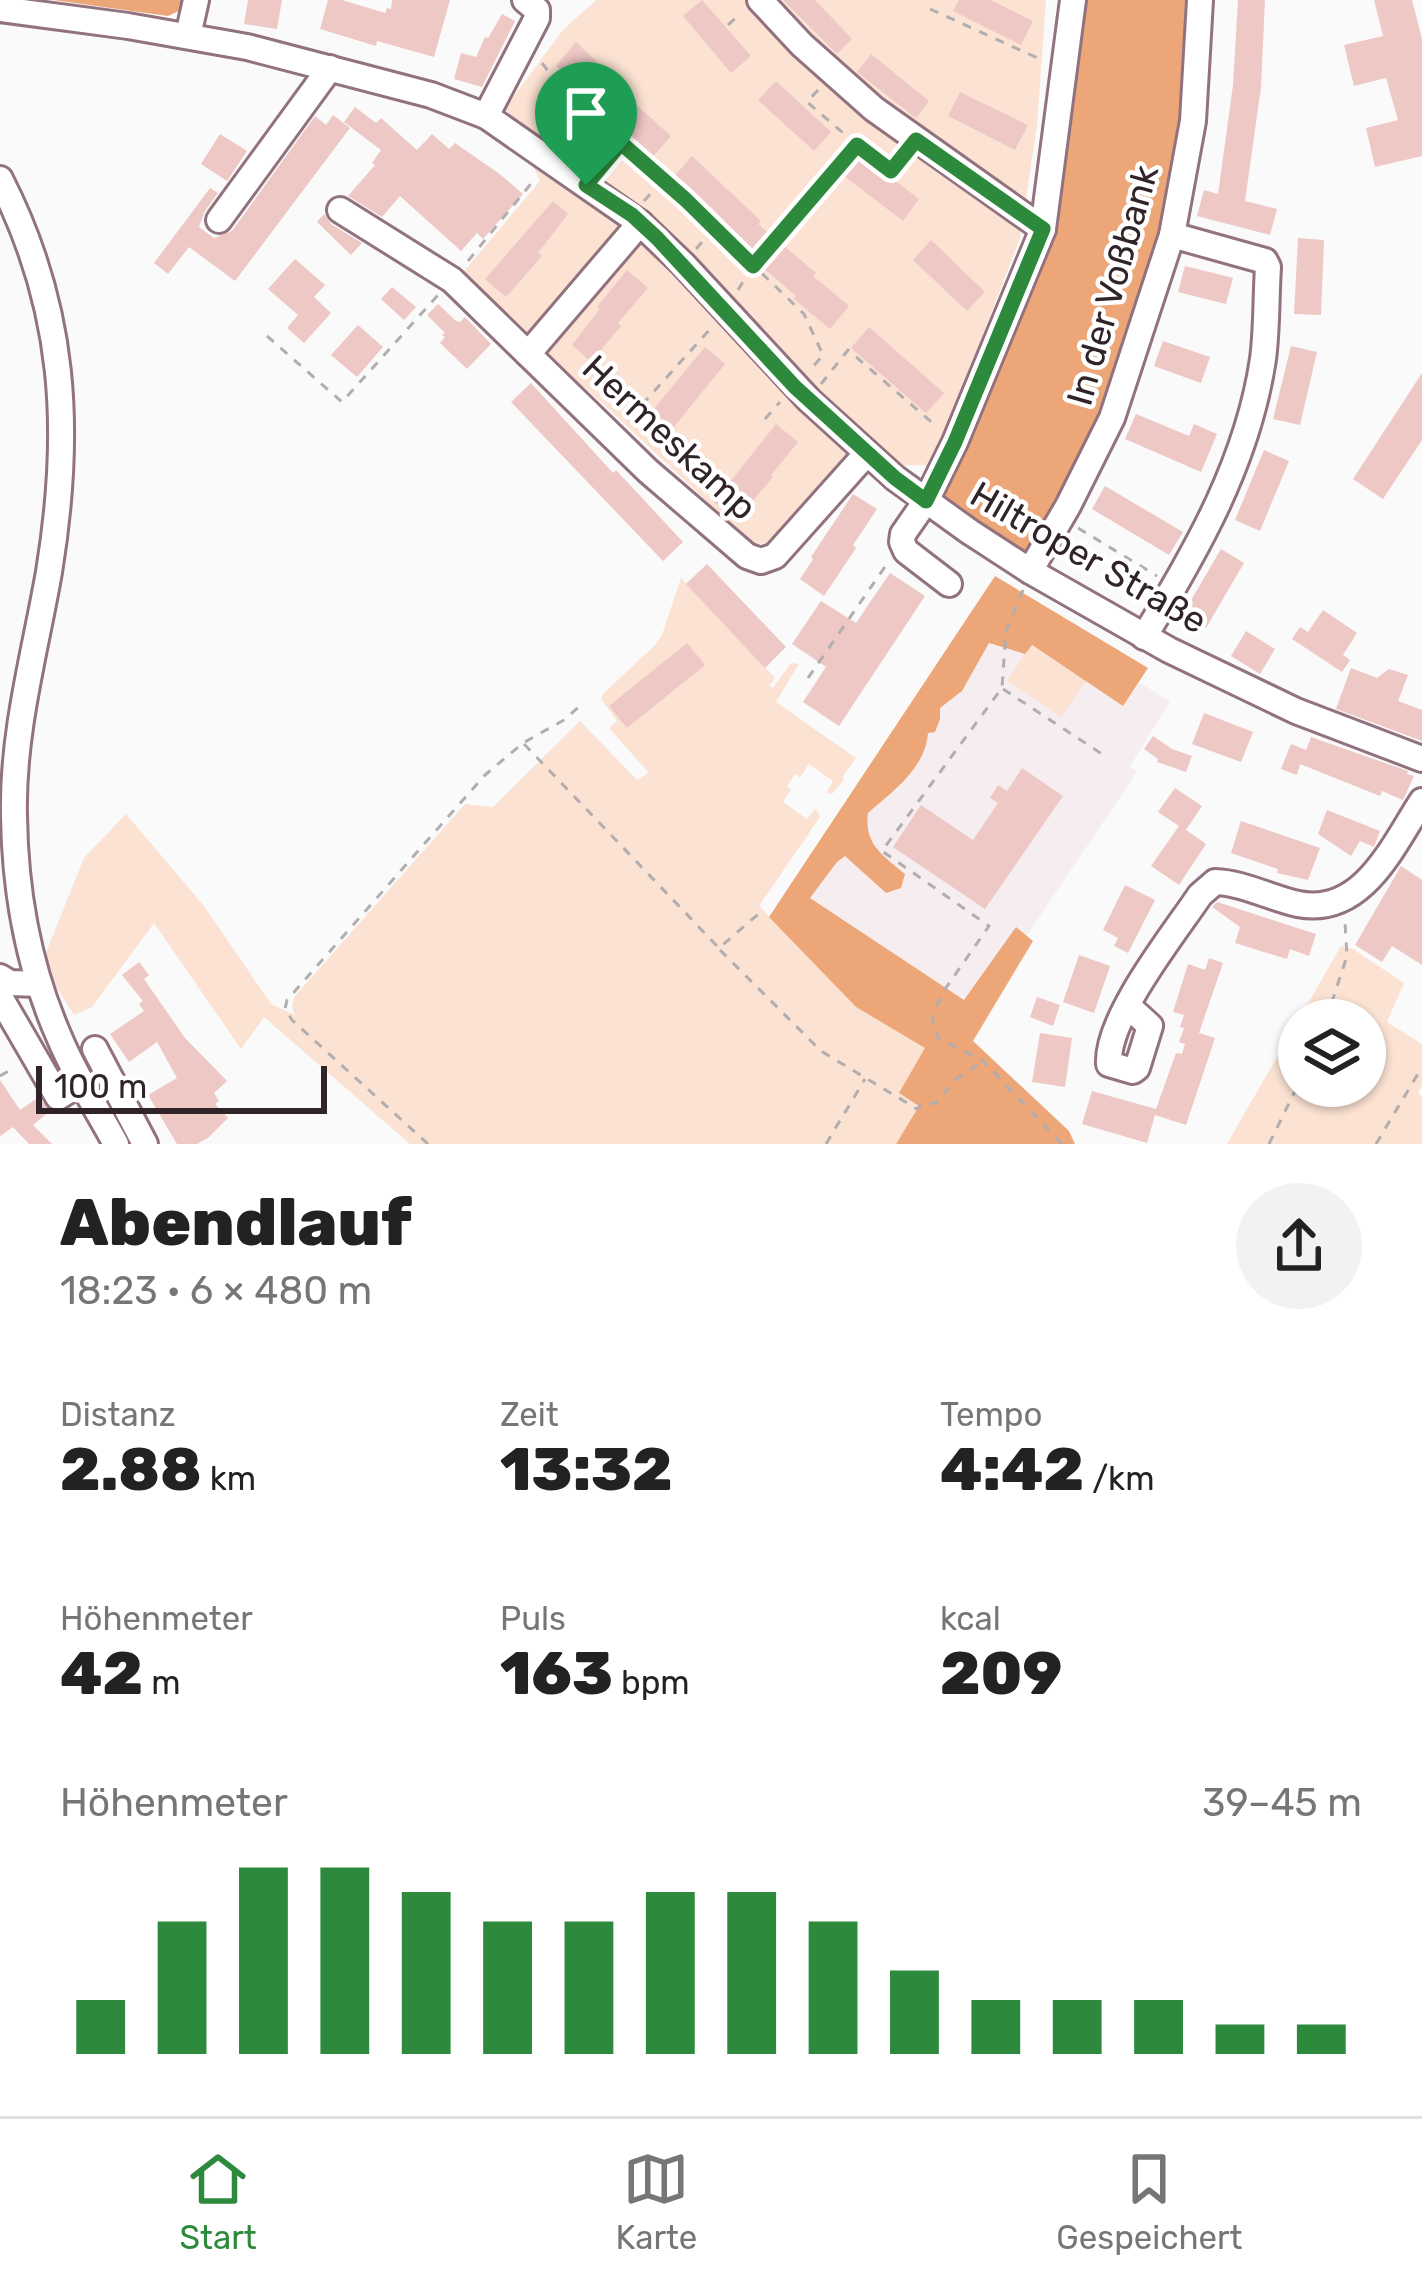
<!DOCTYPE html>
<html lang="de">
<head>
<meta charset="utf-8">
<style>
  body { margin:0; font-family:Rubik,sans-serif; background:#f2f2f2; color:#222; height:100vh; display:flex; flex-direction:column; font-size:45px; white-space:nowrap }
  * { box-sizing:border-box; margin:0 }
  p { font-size:39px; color:#767676 }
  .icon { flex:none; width:66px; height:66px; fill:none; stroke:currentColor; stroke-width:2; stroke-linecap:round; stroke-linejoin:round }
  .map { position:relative; height:1144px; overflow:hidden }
  .details { display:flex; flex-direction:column; background:#fff; flex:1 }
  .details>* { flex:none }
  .controls { position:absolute; left:1278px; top:999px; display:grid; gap:24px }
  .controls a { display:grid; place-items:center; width:108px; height:108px; border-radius:50%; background:#fff; box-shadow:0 3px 9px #0004; font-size:60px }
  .scale { position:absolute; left:36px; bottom:30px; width:291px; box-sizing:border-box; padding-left:12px; border:6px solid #312429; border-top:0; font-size:33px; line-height:42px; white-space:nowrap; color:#312429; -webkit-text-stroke:9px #fff; paint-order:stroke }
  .pin { position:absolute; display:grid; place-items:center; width:102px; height:102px; color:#fff; margin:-123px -51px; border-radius:50% 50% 50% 0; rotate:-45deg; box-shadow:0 0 12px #0007 }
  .pin .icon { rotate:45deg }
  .round { display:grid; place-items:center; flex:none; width:126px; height:126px; border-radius:63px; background:#f2f2f2 }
  .head { display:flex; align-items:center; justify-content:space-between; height:204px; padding:0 60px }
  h1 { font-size:66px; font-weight:800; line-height:90px }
  .metrics { display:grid; grid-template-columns:repeat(3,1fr); gap:18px; height:204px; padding:12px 60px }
  .metrics div { display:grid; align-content:center }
  .metrics b { font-size:60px; font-weight:800 }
  .metrics small { font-size:33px; font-weight:400 }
  .metrics p { font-size:33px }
  .chart { height:336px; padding:24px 60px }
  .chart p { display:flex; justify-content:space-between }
  .chart svg { width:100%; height:216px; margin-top:12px; stroke:#2d893b; stroke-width:6 }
  .dock { display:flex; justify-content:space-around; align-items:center; height:168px; border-top:3px solid #e0e0e0; background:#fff; font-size:33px; color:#767676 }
  .dock a { display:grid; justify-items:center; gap:6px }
  .dock .active { color:#2d893b }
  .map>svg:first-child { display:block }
  .built { fill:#f6edf0 }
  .green { fill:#fbe2d3; fill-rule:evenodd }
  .forest { fill:#eca677 }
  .building { fill:#edc8c5 }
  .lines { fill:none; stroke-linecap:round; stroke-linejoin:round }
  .minor-casing { stroke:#91727e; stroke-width:30 }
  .path { stroke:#b2adaf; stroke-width:3; stroke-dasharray:9 9; stroke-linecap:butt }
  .minor { stroke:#fff; stroke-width:24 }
  .route-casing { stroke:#fff; stroke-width:24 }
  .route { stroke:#2d893b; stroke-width:15 }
  .labels { text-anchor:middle; stroke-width:9; stroke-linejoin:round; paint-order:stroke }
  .street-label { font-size:36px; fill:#312429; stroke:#fff }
</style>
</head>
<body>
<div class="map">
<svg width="1422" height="1144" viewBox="0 0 1422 1144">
  <rect width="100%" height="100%" fill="#fafafa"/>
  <path class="built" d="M989,643L1022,652L1031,645L1122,705L1139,682L1170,702L1130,766L1137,772L1027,935L1016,928L965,1001L810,898L837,862L845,855L886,893L905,874L877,850L866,832L868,813L901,785L928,733L940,719V708L962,691Z"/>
  <g class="green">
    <path d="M596,0H1046L1037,125L1020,238L933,465L841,466L773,543L752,544L612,412L460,276L540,181L505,108L563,30Z"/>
    <path d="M681,578L775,678L769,686L773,688L791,663L799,664L776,702L856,758L843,776L844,780L832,794L826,793L833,781L809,764L800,777L795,774L787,786L791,790L783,802L807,819L816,808L820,817L759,906L856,1007L926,1048L919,1106L896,1144H410L264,1017L241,1049L154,923L92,1007L74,1015L57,988L45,955L84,858L126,814L204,906L271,1004L295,1015L292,1007L294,997L465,804L493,807L580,721L637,780L649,773L609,728L617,721L601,699L603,694L655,645L662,635Z"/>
    <path d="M1031,645L1086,681L1061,717L1007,681Z"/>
    <path d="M1341,946L1353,949L1404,983L1387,1022L1422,1044V1085L1418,1092L1422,1097V1144H1227ZM1299,1020H1365V1086H1299Z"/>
  </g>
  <g class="forest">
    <path d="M53,0H186L181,10L168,16Z"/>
    <path d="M1083,0H1185C1184,39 1188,81 1183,120C1167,276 1098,421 1033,562L938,500L1051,236Z"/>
    <path d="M995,576L1148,668L1123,706L1032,645L1025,654L989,643L962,691L940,708V719L935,732L928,733C925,769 893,791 868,813C864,845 883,855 905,874L901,888L886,893L845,856L837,862L810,898L964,1000L1016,927L1033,941L973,1041L1069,1131L1075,1144H896L919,1106L899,1093L925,1048L856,1007L769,917Z"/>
  </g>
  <g class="building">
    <path d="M248,0H282L277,29L244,24Z"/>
    <path d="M328,0H342L385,13L387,8L391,9L392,0H450L434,57L377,41L376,46L320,29Z"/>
    <path d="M702,0L751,56L731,73L683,16Z"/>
    <path d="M783,0H815L852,39L837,54Z"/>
    <path d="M959,0H991L1033,21L1021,45L953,11Z"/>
    <path d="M1238,0H1265L1261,87L1245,201L1277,209L1270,235L1197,216L1204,190L1218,194L1233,85Z"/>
    <path d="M1374,0H1412L1422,39V156L1375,167L1366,128L1398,120L1386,78L1354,86L1344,45L1383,36Z"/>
    <path d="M502,14L515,21L482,87L454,79L461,53L476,57L485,37L488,38Z"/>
    <path d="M576,42L637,101L634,103L671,136L650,160L613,127L616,124L580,93L583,90L556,66Z"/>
    <path d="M871,54L929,101L916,118L857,72Z"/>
    <path d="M776,81L831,132L814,151L758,100Z"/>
    <path d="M960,92L1028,125L1015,150L948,116Z"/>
    <path d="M355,107L376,123L381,118L417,150L432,134L449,149L455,143L501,175L523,194L483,239L477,233L461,251L400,196L382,217L348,196L375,165L372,163L381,150L344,122Z"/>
    <path d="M333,115L350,128L235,281L189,247L168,274L154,263L210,188L218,193L205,211L199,227L214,238L232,231L315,116L326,125Z"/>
    <path d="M220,134L247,151L227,181L201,164Z"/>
    <path d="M860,154L919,199L903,221L843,175Z"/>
    <path d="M692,156L761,221L758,224L816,273L813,276L849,306L830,329L794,299L796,296L760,265L763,263L672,179Z"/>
    <path d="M553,201L568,214L538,253L542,256L506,297L485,279Z"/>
    <path d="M324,214L331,224L362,243L351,255L317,222Z"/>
    <path d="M1298,238L1324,240L1321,315L1294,314Z"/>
    <path d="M931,240L985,292L967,311L913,260Z"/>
    <path d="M295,259L325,285L314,297L331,313L304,343L287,328L298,315L268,289Z"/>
    <path d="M1185,266L1233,278L1226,304L1178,292Z"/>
    <path d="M627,270L648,288L618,323L621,326L591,362L572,345L600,309L597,307Z"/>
    <path d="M392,287L416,307L404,320L381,299Z"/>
    <path d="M438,304L456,321L460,322L465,317L491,344L467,369L440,343L445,337L442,335L445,333L427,315Z"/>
    <path d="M358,325L383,347L357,377L331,355Z"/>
    <path d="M869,327L944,393L926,413L851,348Z"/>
    <path d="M1163,341L1210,357L1201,383L1154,366Z"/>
    <path d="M1291,346L1317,352L1300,425L1273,419Z"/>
    <path d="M705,347L725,364L660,444L639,427Z"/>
    <path d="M1422,373V440L1383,499L1353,479Z"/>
    <path d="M531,383L613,473L616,470L683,542L663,561L511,402Z"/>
    <path d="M1136,414L1189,436L1194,424L1217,434L1201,472L1125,439Z"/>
    <path d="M776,424L798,442L771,475L773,477L736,521L714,502Z"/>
    <path d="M1264,450L1289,461L1260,531L1235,520Z"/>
    <path d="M1105,486L1183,532L1169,555L1092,509Z"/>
    <path d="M853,494L877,509L853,545L856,548L824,596L800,579L813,559L811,557Z"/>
    <path d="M1221,549L1244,563L1206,628L1183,614Z"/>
    <path d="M707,564L786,647L765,668L686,584Z"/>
    <path d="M890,573L925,596L839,726L803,702L826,667L792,644L821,601L856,623Z"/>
    <path d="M1323,610L1357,633L1343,655L1350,660L1342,672L1292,639L1300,627L1308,632Z"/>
    <path d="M1246,631L1275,649L1260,674L1231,656Z"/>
    <path d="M687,643L705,665L627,728L609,706Z"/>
    <path d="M1351,668L1377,678L1389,669L1408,675L1398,701L1422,710V741L1336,709Z"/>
    <path d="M1204,713L1253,732L1241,762L1192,744Z"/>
    <path d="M1153,736L1172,749L1192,756L1186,772L1157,762L1158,759L1144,749Z"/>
    <path d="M1311,737L1408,771L1407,774L1414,776L1403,800L1382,791L1380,796L1300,764L1297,775L1281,769L1291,744L1306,750Z"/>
    <path d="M1022,768L1063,796L985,909L893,847L921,805L973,840L998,803L990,798L998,785L1007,791Z"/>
    <path d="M1175,788L1202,806L1186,830L1206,844L1179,885L1151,866L1179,826L1158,812Z"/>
    <path d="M1327,810L1380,831L1374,847L1360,841L1351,856L1318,834Z"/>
    <path d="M1241,821L1320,848L1308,880L1277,873L1278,869L1231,853Z"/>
    <path d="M1401,866L1422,880V965L1392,946L1382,962L1355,945Z"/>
    <path d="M1125,885L1155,900L1128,953L1114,946L1118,938L1103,930Z"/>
    <path d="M1217,902L1316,934L1309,956L1290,949L1287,959L1235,943L1240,927L1212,907Z"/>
    <path d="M1079,955L1110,966L1094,1013L1063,1002Z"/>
    <path d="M1209,958L1223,963L1199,1033L1215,1038L1186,1125L1155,1115L1147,1143L1082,1124L1092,1091L1156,1109L1176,1053L1182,1054L1185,1044L1179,1042L1184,1028L1180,1027L1184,1015L1173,1012L1188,964L1205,970Z"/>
    <path d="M139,962L149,975L144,979L185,1038L227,1081L214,1093L219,1101L215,1104L228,1118L208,1138L197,1144H177L148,1095L177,1078L157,1042L129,1062L110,1034L144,1011L139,1004L143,1001L122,975Z"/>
    <path d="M1037,997L1060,1005L1053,1026L1030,1017Z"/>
    <path d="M1040,1033L1072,1038L1065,1087L1032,1082Z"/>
    <path d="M0,1080L20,1110L39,1097L50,1111L33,1125L52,1144H29L13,1127L0,1136Z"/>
  </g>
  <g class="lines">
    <g class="minor-casing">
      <g id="minor">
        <path d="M760,0L802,45L874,109L1043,229"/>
        <path d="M0,9L128,26L247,47L431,95L486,116L640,223L683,264L809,400L895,478L970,532L1030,571L1169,650L1296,711L1422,759"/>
        <path d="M188,36L196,0"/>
        <path d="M486,116L537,18V10L525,0"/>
        <path d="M0,179C66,308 72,431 49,572C35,652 12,733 14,816C15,892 29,969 60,1039C75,1075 97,1109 116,1144"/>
        <path d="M340,210L452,280L648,471L747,556L761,561L775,556L867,453"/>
        <path d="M219,220L330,68"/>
        <path d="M528,354L640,223"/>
        <path d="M1030,571L1068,506L1112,418L1172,235L1193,121L1200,0"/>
        <path d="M949,584L906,551L902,542L903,534L926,501L955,442L1043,229L1073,0"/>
        <path d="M1144,637C1197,550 1248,461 1263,359C1267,329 1266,297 1268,267L1265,261L1172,235"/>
        <path d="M0,977L10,983L39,984"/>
        <path d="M0,997L58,1097L82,1082"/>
        <path d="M1128,1006L1150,1026L1137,1068L1133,1071L1109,1064C1106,1018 1174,934 1200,895L1215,882C1244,883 1270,898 1298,904C1363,917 1393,845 1422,801"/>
        <path d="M95,1049L145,1144"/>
      </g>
    </g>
    <g class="path">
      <path d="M930,9L1042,60"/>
      <path d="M728,25L741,13"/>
      <path d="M542,63L581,115L621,143L686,200L804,314L823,355L811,369"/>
      <path d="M818,90L807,102L856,144"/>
      <path d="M599,170L620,145"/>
      <path d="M644,201L662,181"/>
      <path d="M696,249L713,229"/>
      <path d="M468,261L534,180"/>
      <path d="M738,290L753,265L857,145L891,171L902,157"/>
      <path d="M267,336L342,402L438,295"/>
      <path d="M821,384L848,350L935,425"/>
      <path d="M630,418L712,327"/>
      <path d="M765,419L780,402"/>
      <path d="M1078,528L1157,576"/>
      <path d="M1023,590L1006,631L1002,688L882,851L989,926L943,992L932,1017L938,1038L983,1061L1062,1144"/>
      <path d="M808,678L889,561"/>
      <path d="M1003,689L1102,754"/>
      <path d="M524,744L719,948L763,910"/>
      <path d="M720,950L821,1051L917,1109L922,1104L936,1103L957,1078L982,1062"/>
      <path d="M1326,1020L1347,956L1345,923"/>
      <path d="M0,1076L12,1069"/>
      <path d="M428,1144L292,1020L285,1009L287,1000L485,775L523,743L564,720L582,704"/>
      <path d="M826,1144L865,1079"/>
      <path d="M1269,1144L1299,1083"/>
      <path d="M1376,1144L1422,1067"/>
    </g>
    <use href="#minor" class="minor"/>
  </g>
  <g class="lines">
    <g class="route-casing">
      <path id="route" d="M916,140L1043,229L955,442L926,501L895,478L795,387L657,238L632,215L586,185L621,143L686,200L753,266L857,145L891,171Z"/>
    </g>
    <use href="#route" class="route"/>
  </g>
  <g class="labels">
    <g class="street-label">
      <text transform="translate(1112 285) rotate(-74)" y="13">In der Voßbank</text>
      <text transform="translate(670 437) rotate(43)" y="13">Hermeskamp</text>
      <text transform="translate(1089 557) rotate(30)" y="13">Hiltroper Straße</text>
    </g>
  </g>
</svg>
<div class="controls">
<a><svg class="icon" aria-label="layers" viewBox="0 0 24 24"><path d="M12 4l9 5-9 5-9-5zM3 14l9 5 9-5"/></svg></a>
</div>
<div class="scale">100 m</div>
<div class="pin" style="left:586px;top:185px;background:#1e9e55"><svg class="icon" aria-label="arrive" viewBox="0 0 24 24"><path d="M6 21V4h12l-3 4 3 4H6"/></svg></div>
</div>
<section class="details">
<div class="head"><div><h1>Abendlauf</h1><p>18:23 · 6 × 480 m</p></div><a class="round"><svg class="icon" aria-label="share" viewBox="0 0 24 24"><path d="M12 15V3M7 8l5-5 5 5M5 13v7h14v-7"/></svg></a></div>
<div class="metrics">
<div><p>Distanz</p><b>2.88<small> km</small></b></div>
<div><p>Zeit</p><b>13:32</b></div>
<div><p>Tempo</p><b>4:42<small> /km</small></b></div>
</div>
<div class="metrics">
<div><p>Höhenmeter</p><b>42<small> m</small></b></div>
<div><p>Puls</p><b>163<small> bpm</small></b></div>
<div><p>kcal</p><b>209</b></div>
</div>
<div class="chart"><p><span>Höhenmeter</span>39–45 m</p>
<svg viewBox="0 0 160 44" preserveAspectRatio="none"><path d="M5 44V33M15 44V17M25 44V6M35 44V6M45 44V11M55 44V17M65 44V17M75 44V11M85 44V11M95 44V17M105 44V27M115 44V33M125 44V33M135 44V33M145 44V38M155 44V38"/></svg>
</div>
</section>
<nav class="dock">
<a class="active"><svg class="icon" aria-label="home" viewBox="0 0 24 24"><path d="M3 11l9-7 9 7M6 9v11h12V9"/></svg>Start</a>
<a><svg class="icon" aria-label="map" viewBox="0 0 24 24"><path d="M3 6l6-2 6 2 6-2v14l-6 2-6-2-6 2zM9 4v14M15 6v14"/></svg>Karte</a>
<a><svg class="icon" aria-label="saved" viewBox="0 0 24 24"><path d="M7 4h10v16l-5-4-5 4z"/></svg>Gespeichert</a>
</nav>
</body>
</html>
